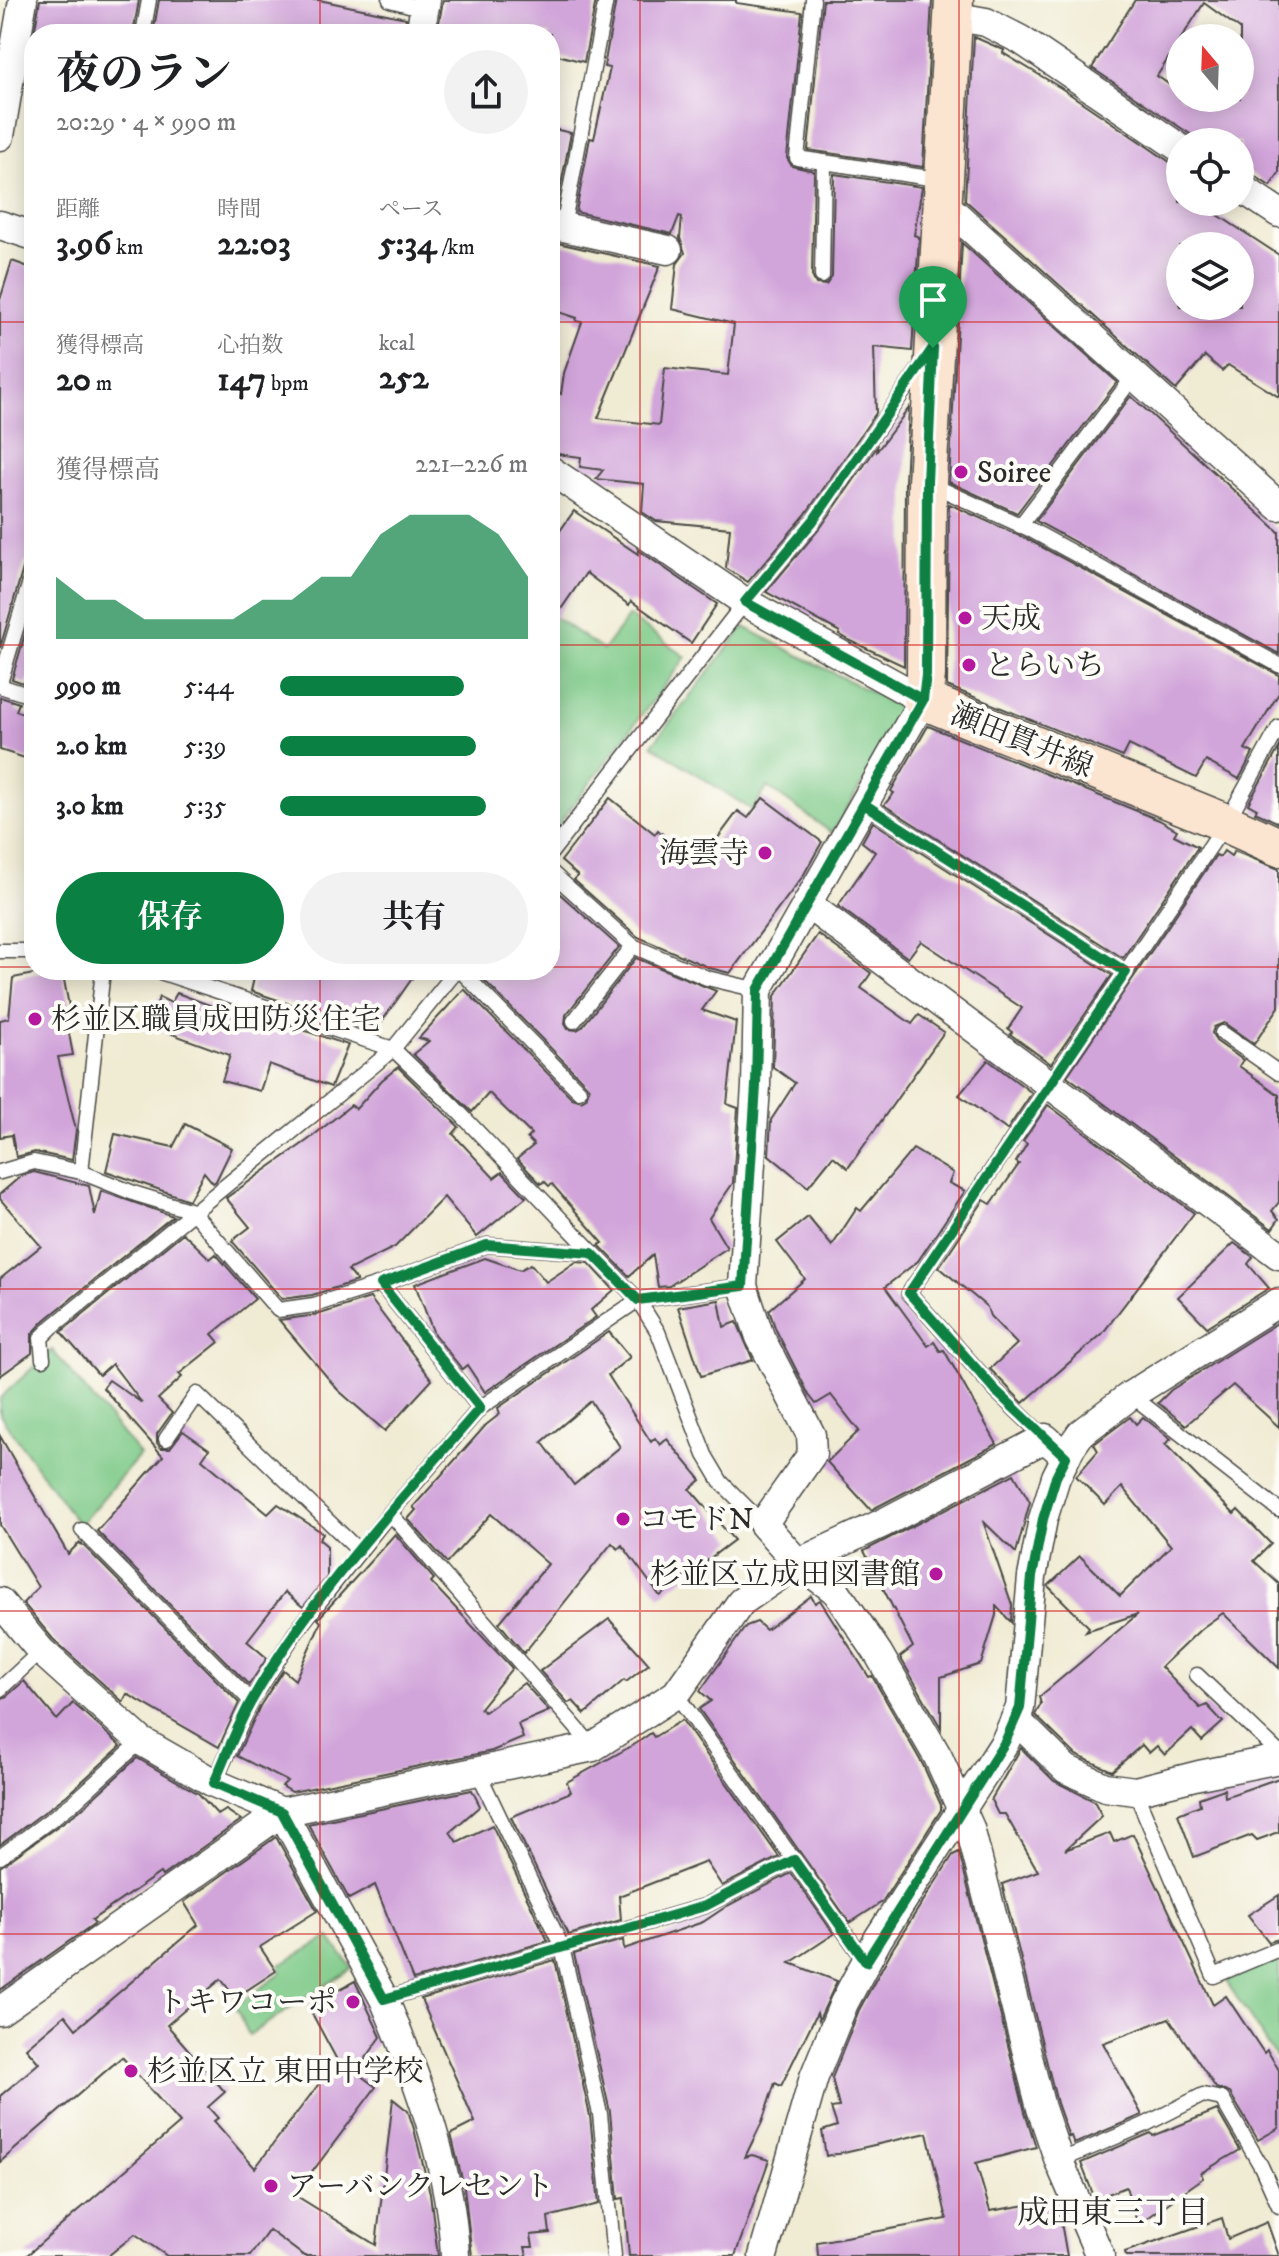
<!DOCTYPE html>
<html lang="ja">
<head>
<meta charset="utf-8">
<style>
  body { margin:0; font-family:"IM FELL DW Pica","Noto Serif JP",serif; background:#f2f2f2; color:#202124; height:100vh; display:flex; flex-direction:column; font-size:30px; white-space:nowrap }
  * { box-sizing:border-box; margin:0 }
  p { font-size:26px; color:#757577 }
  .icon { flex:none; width:44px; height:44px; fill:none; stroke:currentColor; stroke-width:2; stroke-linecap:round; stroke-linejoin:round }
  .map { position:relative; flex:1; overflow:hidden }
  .sheet { position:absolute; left:24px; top:24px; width:536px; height:956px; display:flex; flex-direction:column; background:#fff; border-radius:32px; box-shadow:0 4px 20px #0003 }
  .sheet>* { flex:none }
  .needle { width:52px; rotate:341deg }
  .buttons { position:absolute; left:1166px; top:24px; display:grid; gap:16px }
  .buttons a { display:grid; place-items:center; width:88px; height:88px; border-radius:50%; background:#fff; box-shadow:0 4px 20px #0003; font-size:40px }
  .pin { position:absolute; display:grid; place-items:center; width:68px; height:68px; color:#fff; margin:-82px -34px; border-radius:50% 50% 50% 0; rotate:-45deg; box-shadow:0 0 8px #0007 }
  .pin .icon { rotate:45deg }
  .round { display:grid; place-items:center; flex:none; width:84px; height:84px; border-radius:42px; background:#f2f2f2 }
  .head { display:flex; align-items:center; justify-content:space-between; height:136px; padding:0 32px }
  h1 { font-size:44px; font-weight:700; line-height:60px }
  .stats { display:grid; grid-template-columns:repeat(3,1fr); gap:12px; height:136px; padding:8px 32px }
  .stats div { display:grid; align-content:center }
  .stats b { font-size:34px; font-weight:700 }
  .stats small { font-size:22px; font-weight:400 }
  .stats p { font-size:22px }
  .chart { height:224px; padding:16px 32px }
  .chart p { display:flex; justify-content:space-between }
  .chart svg { width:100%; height:144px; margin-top:8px; fill:#0b8043; opacity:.7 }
  .button { display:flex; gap:16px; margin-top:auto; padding:16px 32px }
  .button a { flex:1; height:92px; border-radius:48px; background:#0b8043; color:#fff; font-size:32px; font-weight:700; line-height:92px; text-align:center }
  .button a+a { background:#f2f2f2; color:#202124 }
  ul { padding:0 32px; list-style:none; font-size:26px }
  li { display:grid; grid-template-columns:128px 96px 1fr; align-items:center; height:60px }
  li i { height:20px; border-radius:10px; background:#0b8043 }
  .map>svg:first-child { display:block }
  .green { fill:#7dc987; stroke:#547a59; stroke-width:2 }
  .building { fill:#d1a4da; fill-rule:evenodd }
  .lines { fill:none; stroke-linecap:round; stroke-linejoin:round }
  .lane-casing { stroke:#494844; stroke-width:17 }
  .street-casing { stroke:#494844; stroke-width:31 }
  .secondary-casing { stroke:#494844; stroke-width:41 }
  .lane { stroke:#fff; stroke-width:14 }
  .street { stroke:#fff; stroke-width:28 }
  .secondary { stroke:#fce5d0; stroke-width:38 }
  .route-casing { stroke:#fff; stroke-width:16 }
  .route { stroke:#0b8043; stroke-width:10 }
  .grid { fill:none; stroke:#d62828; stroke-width:2; stroke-opacity:0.55 }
  .poi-dot { fill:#b5179e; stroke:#fdfcf7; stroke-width:3 }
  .labels { text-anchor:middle; stroke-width:8; stroke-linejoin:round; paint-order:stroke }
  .poi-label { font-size:30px; fill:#2b2b2b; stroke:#fdfcf7; text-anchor:start }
  .street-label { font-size:30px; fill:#2b2b2b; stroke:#fdfcf7 }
  .neighbourhood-label { font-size:32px; fill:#2b2b2b; stroke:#fdfcf7 }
</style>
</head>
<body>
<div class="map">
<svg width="1279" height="2256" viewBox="0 0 1279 2256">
  <rect width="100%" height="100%" fill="#fdfcf7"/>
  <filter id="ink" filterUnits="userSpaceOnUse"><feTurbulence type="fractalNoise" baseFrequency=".0125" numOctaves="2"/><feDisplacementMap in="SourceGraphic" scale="16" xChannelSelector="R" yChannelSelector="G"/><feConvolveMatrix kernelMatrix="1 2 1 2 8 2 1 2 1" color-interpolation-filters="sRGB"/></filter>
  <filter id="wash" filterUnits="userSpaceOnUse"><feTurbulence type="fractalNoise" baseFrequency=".006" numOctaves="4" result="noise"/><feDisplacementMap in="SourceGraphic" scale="32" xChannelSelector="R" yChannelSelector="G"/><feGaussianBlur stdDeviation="1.8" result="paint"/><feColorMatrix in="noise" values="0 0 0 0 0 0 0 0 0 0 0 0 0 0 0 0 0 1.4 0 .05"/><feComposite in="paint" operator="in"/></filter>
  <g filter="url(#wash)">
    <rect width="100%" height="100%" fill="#f0ebd3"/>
    <g class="green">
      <path d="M550,614L603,650L629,616L686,657L550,835Z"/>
      <path d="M744,627L896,705L901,720L832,833L768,787L752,810L652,745Z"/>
      <path d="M52,1350L140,1455L79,1526L0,1415V1398Z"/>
      <path d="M329,1937L352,1968L249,2035L235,2006L282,1973L280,1965Z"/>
      <path d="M1279,1956V2062L1226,1981Z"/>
    </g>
    <g id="blocks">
      <g class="building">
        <path d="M40,0H139L133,34H34Z"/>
        <path d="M159,0H319L406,18L403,34H153Z"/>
        <path d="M443,0H596L584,62L550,53V34H437Z"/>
        <path d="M616,0H736V3L802,12L787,158L792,166L814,171L812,276L816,284L826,285L832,277L834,174L922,187L914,235L919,237L912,351L874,347L876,413L805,515L748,582L726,568L730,528L656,521L642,512L644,484L596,479L603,470L580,467L581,457L550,453V387L561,394L564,373L582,322L576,321L577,318L550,309V255L553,242L660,266L598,418L659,425L665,368L728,375L734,324L672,309L677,264L685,253L680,238L682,217L679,216L672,234L576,212L590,138L594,139L610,68L604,67Z"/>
        <path d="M823,0H932L923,167L808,150Z"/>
        <path d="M1135,0H1279V173L1270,186L1240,166V142H1196L1190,134L1092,68ZM1204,3L1240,29V98H1180V92L1157,76Z"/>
        <path d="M974,37L1004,50L1003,53L1061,88L1170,162L1180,165V202H1198L1279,255V397L1228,365L1222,371L1205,356L1176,390L965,200ZM1180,246H1240V306H1180Z"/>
        <path d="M550,128L571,133L557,206L550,205Z"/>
        <path d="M962,243L1117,382L1017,513L949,482Z"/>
        <path d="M12,261L34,269V558L28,560L24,565L0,648V300Z"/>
        <path d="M1131,396L1279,532V654L1036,521Z"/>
        <path d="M909,408L905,482L904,666L849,640L839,634L840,632L766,592L821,527L877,447V451Z"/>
        <path d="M949,504L1027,539L1279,675V693L1245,749L1253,753L1239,779L1206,761L1196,778L1129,745L1123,757L947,686Z"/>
        <path d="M574,511L638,554V550L717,604L691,643L631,601L629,605L586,573L550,625V545Z"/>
        <path d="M34,603V663L26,684L12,679Z"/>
        <path d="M0,697L19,703L16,711L34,717V761L0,750Z"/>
        <path d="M928,726L1159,820L1177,830L1174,835L1198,847L1123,958L884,805L894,793L891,791Z"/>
        <path d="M1279,748V823L1255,812L1257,809L1248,804Z"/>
        <path d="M610,798L655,834L658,830L697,866L738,811L748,818L763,798L822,842L803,876L730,973L710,968L638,937L574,880L578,876L561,861Z"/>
        <path d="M873,822L1112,975L1051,1064L1010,1034L1012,1032L1008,1029L1022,1008L921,941L908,958L838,906L875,852L862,842Z"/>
        <path d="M1224,851L1231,856L1234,851L1279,869V1007L1254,1044L1224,1023L1214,1027L1212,1033L1216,1041L1243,1060L1239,1066L1279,1095V1202L1272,1211L1279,1219L1272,1229L1067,1076L1216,855L1220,857Z"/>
        <path d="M560,894L619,947L566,1015L565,1024L568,1029L577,1030L582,1027L636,958L716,991L702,1010L736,1022L727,1104L738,1108L733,1183L709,1218L727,1248L669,1286L658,1287L653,1255L629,1276L599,1245L603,1243L552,1184L549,1186L544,1181L541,1184L517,1159L534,1145L527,1138L531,1134L489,1093L472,1112L413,1054L429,1041L419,1038L464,989L572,1098L581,1101L586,1098L589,1089L586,1084L478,974L481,970H550V904Z"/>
        <path d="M818,934L871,973L861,988L912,1024L919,1015L944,1032L848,1168L833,1156L808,1187L769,1155L771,1120L795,1083L773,1067L775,996Z"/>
        <path d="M54,970H62L70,1011L65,1012L73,1055L58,1057L76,1130L72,1160L35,1152L16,1157L12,1135L0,1137V1020L9,1018L13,978Z"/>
        <path d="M256,970H418L378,1027L358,1021L356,1026L251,991Z"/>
        <path d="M177,993L244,1018L246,1011L348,1045L331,1087L269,1064L260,1091L222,1081L230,1055L150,1026L159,997L171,1003Z"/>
        <path d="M988,1060L1032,1093L1007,1130L959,1095Z"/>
        <path d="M398,1067L459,1127L453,1134L494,1178L502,1172L526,1197L477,1237L444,1197L395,1247L348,1270L357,1281L312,1295L282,1299L232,1241L250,1227L226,1198L308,1140L351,1105L356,1109L382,1080Z"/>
        <path d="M1048,1105L1194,1213L1102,1334L1023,1403L990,1369L1017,1344L990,1316L987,1307L939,1267L984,1200L991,1204L1019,1164L1016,1162L1027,1144L1023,1141Z"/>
        <path d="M185,1124L232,1148L216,1181L213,1183L204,1172L189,1200L106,1171L115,1134L173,1147Z"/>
        <path d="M913,1149L953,1173L949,1183L965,1191L918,1261L885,1287L928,1346L934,1342L940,1351L944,1350L997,1444L871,1510L827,1462L859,1431L831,1395L816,1404L809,1395L776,1330L769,1310L805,1279L777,1242L808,1217L832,1246L857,1208L861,1211Z"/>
        <path d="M34,1172L89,1186L95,1215L101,1191L173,1216L45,1320L32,1334V1353L0,1376V1279L41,1246L0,1199V1194L21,1176Z"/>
        <path d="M183,1233L210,1259L216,1254L255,1299L212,1334L219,1342L179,1374L182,1377L158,1399L172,1413L157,1434V1443L161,1448H170L183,1431L209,1449L202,1459L268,1514L278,1504L323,1533L319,1539L327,1546V1577L303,1607L285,1592L247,1641L267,1658L249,1685L97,1531L163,1456L103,1388L109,1380L142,1403L112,1364L99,1375L61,1332Z"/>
        <path d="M1234,1243L1253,1257L1248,1264L1269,1288L1207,1327L1178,1297Z"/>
        <path d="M485,1258L520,1270L531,1264L546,1282L576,1262L589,1263L614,1290L591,1310L596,1317L485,1392L467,1365L462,1369L434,1334L415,1284Z"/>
        <path d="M370,1298L432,1380L385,1431L338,1390L279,1320L317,1315Z"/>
        <path d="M719,1300L724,1327L737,1322L753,1360L701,1376L678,1307Z"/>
        <path d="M1279,1322V1427L1233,1385L1186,1425L1158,1403L1171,1390Z"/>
        <path d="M609,1332L630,1357L608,1375L651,1442L655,1438L660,1445L667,1439L701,1480L690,1489L734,1540L660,1596L622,1545L618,1549L612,1543L524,1653L499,1623L548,1564L491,1514L447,1563L408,1519L416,1510L413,1507L486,1425L500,1414L498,1408ZM591,1401L620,1447L574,1485L542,1442Z"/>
        <path d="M1130,1417L1136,1424L1143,1417L1171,1439L1165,1444L1234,1514L1238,1510L1271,1544L1254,1561L1279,1584V1668L1223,1613L1202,1628L1161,1667L1200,1708L1207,1705L1223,1722L1202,1741L1192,1730L1165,1755L1157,1746L1149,1753L1142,1745L1112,1771L1076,1755L1035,1715L1041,1704L1039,1697L1138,1614L1086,1631L1089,1627L1048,1586L1080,1556L1120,1596L1171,1546L1122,1487L1105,1505L1076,1476L1098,1451L1094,1444Z"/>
        <path d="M0,1436L68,1554L79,1543L84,1546L239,1703L219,1747L127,1694L123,1702L53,1639L23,1603L38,1587L0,1525Z"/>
        <path d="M1014,1474L1030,1502L1016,1553L983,1521L1012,1605L1011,1622L996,1606V1615L981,1664L941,1677V1728L900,1657L913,1647L864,1551Z"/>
        <path d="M395,1534L434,1579L431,1582L512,1668L480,1708L484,1712L524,1683L549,1711L518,1724L523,1738L492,1751L292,1792L282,1786L287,1781L237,1756L260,1706L283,1670L295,1680L321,1622L318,1619Z"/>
        <path d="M811,1596L815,1603L820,1600L869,1677L872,1676L923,1765L941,1805V1810L882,1902L850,1923L699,1709L711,1701L700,1691L746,1626L757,1622L766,1630Z"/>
        <path d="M609,1619L649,1664L626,1682L624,1680L585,1714L573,1701L568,1703L540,1671Z"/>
        <path d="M24,1681L57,1720L73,1703L121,1746L67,1795L0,1845V1699L7,1696Z"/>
        <path d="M682,1720L779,1857L722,1886L706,1862L619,1896L621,1920L568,1935L511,1817L571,1792L567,1782L637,1743L651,1733L654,1737Z"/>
        <path d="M1021,1748L1054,1781L1094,1801L1102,1816L1065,1850L1110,1833L1114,1842L1133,1834L1213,2005L1226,1996L1264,2053L1267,2050L1279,2070V2128L1258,2140L1230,2093L1216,2088L1169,2018L1103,2043L1142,2115L1074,2144L1071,2136L1069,2137L1057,2103L1002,1884L1038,1871L1005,1814H998L991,1800Z"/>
        <path d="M137,1758L199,1794L218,1815L226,1810L241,1820L162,1876L160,1873L92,1920L95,1923L0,1990V1867L79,1811Z"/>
        <path d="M1279,1778V1832L1257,1840L1252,1835L1194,1857L1178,1814L1200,1805L1199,1798L1224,1789L1225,1797Z"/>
        <path d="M472,1790L480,1806L450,1832L457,1842L492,1825L548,1941L413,1980L375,1885L349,1899L308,1824Z"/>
        <path d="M276,1837L317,1911L260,1947L276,1971L235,1998L221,1979L167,2025L225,2092L208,2107L218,2118L214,2121L255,2168L337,2060L308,2006L355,1981L381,2037L356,2072L376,2087L295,2195L376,2245L393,2099L408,2111L414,2129L430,2193L438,2256H304L269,2230L250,2256H167L135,2234L108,2256H26L180,2123L122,2057L0,2162V2096L39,2063L26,2048L65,2015L76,2029L198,1925L184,1902Z"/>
        <path d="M959,1852L1025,2112L1036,2147L976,2163L990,2211L1057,2200L1067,2256H818L817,2242L947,2219L927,2133L826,2156L822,2131L837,2126L831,2108L839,2107L832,2078L859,2010L893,1948L953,1855Z"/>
        <path d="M791,1873L834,1934L790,1963L837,1981L819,2020L817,2013L781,2086L775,2083L762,2122L745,2157L752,2155L769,2160L735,2256H629L624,2198L618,2199L610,2112L574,1954L623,1940L624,1949L703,1922L727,1906Z"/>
        <path d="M1279,1895V1939L1269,1942L1248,1915Z"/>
        <path d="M555,1960L590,2116L599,2204L548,2217L550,2233L531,2235L533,2247H525L527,2256H472L464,2187L451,2134L475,2122L421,1999Z"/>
        <path d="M1217,2110L1240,2150L1201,2173L1203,2178L1138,2225L1126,2187L1095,2199L1081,2163L1151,2133L1153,2136Z"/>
        <path d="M1222,2218L1228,2239L1267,2222L1279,2256H1126L1125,2252Z"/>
      </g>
    </g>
  </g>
  <g filter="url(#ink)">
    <use href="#blocks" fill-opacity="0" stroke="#494844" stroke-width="2"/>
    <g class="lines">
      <g class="lane-casing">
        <g id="lane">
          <path d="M390,0L424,9"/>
          <path d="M813,0L797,158L943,180"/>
          <path d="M143,34L149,0"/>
          <path d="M563,227L606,0"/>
          <path d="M822,276L824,162"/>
          <path d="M928,483L1031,530L1279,665"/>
          <path d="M1020,526L1134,376"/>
          <path d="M0,683L34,568"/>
          <path d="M0,686L34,697"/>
          <path d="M864,804L1126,972"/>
          <path d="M550,854L745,602L813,521L924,362"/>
          <path d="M550,871L633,946L707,978L758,990"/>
          <path d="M0,951H34"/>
          <path d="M154,970L393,1049L453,1106L638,1300L658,1332L705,1455L721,1482L763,1524"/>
          <path d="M460,970L579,1091"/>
          <path d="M574,1021L633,946"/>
          <path d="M1222,1033L1279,1073"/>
          <path d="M0,1172L34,1162L81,1172L136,1194L192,1211L278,1310L314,1305L381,1284L487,1245L592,1253"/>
          <path d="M81,1172L103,970"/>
          <path d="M381,1284L480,1408"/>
          <path d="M43,1359L41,1338L52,1327L373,1066L393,1049L457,970"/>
          <path d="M1131,1395L1279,1510"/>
          <path d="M1045,1438L996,1391L909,1293L1226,823L1279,727"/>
          <path d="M166,1439L197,1394L359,1551"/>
          <path d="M390,1513L593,1747"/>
          <path d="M82,1530L251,1701"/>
          <path d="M1197,1675L1279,1753"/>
          <path d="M0,1689L41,1651"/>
          <path d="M676,1694L866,1962"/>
          <path d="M478,1772L562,1947L600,2114L614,2256"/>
          <path d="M214,1783L251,1701L297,1630L390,1513L480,1408L638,1300L743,1286"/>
          <path d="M1135,1791L1214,1976L1279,1949"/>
          <path d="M0,1857L73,1803L141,1741"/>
          <path d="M384,1999L705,1906L794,1860"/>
          <path d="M1059,2161L1144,2125L1203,2095L1222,2099L1261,2166L1279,2206"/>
        </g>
      </g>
      <g class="street-casing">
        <g id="street">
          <path d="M952,16L986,22L1021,40L1180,148"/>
          <path d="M420,34L426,0"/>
          <path d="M0,136L23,0"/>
          <path d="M1240,187L1279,213"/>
          <path d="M943,203L1279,506"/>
          <path d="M550,224L668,250"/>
          <path d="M0,225L34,236"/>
          <path d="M550,470L745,602L923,700L758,990L756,1086L743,1286L760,1337L811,1435L812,1454L763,1524L798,1563L836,1591L878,1653L938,1757L970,1828L1041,2108L1059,2161L1100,2256"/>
          <path d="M807,904L1279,1255"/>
          <path d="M0,1602L41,1651L141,1741L214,1783L282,1812L384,1999C418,2079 451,2168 455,2256"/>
          <path d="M1015,1719L1066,1769L1105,1787L1135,1791L1199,1775L1279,1759"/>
          <path d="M0,2011L282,1812L593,1747L676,1694L741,1602L798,1563L883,1523L1045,1438L1066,1457"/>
          <path d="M763,2256L814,2077L844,2003L878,1939L1005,1742L1020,1708L1032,1577L1043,1519L1056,1477L1071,1447L1081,1433L1131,1395L1279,1302"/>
        </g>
      </g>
      <g class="secondary-casing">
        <path id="secondary" d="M954,0L927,482L926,675L923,700L1226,823L1279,847"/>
      </g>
      <use href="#lane" class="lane"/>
      <use href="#street" class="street"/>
      <use href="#secondary" class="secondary"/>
    </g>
  </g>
  <g class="lines" filter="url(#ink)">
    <g class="route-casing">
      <path id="route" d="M933,348L927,482L926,675L923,700L758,990L756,1086L743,1286L638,1300L592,1253L487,1245L381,1284L480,1408C402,1499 311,1596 252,1700C237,1726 226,1756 214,1783L282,1812L384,1999L705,1906L794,1860L866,1962L1005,1742L1020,1708L1032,1577L1043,1519L1056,1477L1066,1457L996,1391L909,1293L1126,972L864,804L923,700L745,602L813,521L933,348"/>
    </g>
    <use href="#route" class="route"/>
  </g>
  <path class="grid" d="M320,0V34M640,0V2256M959,0V2256M0,322H34M550,322H1279M0,645H34M550,645H1279M0,967H34M550,967H1279M320,970V2256M0,1289H1279M0,1611H1279M0,1934H1279"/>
  <g class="poi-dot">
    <circle cx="961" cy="472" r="8"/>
    <circle cx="965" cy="618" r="8"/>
    <circle cx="969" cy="665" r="8"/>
    <circle cx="765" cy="853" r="8"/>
    <circle cx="35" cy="1019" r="8"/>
    <circle cx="623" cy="1519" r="8"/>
    <circle cx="936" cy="1574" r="8"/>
    <circle cx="353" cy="2002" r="8"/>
    <circle cx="131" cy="2071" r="8"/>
    <circle cx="271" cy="2186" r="8"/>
  </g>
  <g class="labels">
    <g class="poi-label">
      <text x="977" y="482">Soiree</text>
      <text x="981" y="628">天成</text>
      <text x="985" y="675">とらいち</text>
      <text x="749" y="863" text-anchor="end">海雲寺</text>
      <text x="51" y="1029">杉並区職員成田防災住宅</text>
      <text x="639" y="1529">コモドN</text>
      <text x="920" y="1584" text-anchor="end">杉並区立成田図書館</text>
      <text x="337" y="2012" text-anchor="end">トキワコーポ</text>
      <text x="147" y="2081">杉並区立 東田中学校</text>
      <text x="287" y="2196">アーバンクレセント</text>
    </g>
    <g class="street-label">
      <text transform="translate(1022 740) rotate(22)" y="10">瀬田貫井線</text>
    </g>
    <g class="neighbourhood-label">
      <text x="1113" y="2223">成田東三丁目</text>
    </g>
  </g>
</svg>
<div class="buttons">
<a><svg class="needle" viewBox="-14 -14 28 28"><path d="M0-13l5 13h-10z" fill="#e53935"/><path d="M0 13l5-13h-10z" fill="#757577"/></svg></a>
<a><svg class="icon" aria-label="locate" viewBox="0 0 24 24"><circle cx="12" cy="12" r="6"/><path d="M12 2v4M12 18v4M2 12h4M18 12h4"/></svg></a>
<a><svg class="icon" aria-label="layers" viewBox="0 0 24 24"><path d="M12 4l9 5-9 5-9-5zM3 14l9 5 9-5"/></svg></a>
</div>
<div class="pin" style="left:933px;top:348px;background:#1e9e55"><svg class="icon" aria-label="arrive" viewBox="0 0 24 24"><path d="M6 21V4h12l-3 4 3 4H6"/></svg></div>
<section class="sheet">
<div class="head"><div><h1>夜のラン</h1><p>20:29 · 4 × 990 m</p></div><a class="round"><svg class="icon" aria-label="share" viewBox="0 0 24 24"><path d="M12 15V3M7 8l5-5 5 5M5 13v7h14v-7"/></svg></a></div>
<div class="stats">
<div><p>距離</p><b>3.96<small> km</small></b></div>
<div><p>時間</p><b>22:03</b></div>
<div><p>ペース</p><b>5:34<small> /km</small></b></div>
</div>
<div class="stats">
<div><p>獲得標高</p><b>20<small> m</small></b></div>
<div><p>心拍数</p><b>147<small> bpm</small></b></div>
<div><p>kcal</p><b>252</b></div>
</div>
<div class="chart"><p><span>獲得標高</span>221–226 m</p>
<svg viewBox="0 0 160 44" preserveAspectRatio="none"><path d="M0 44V25L10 32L20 32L30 38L40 38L50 38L60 38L70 32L80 32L90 25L100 25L110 12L120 6L130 6L140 6L150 12L160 25V44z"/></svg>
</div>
<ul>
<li><b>990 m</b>5:44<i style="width:74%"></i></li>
<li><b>2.0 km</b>5:39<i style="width:79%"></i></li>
<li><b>3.0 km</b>5:35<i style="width:83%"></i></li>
</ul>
<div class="button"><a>保存</a><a>共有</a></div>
</section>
</div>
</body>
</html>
